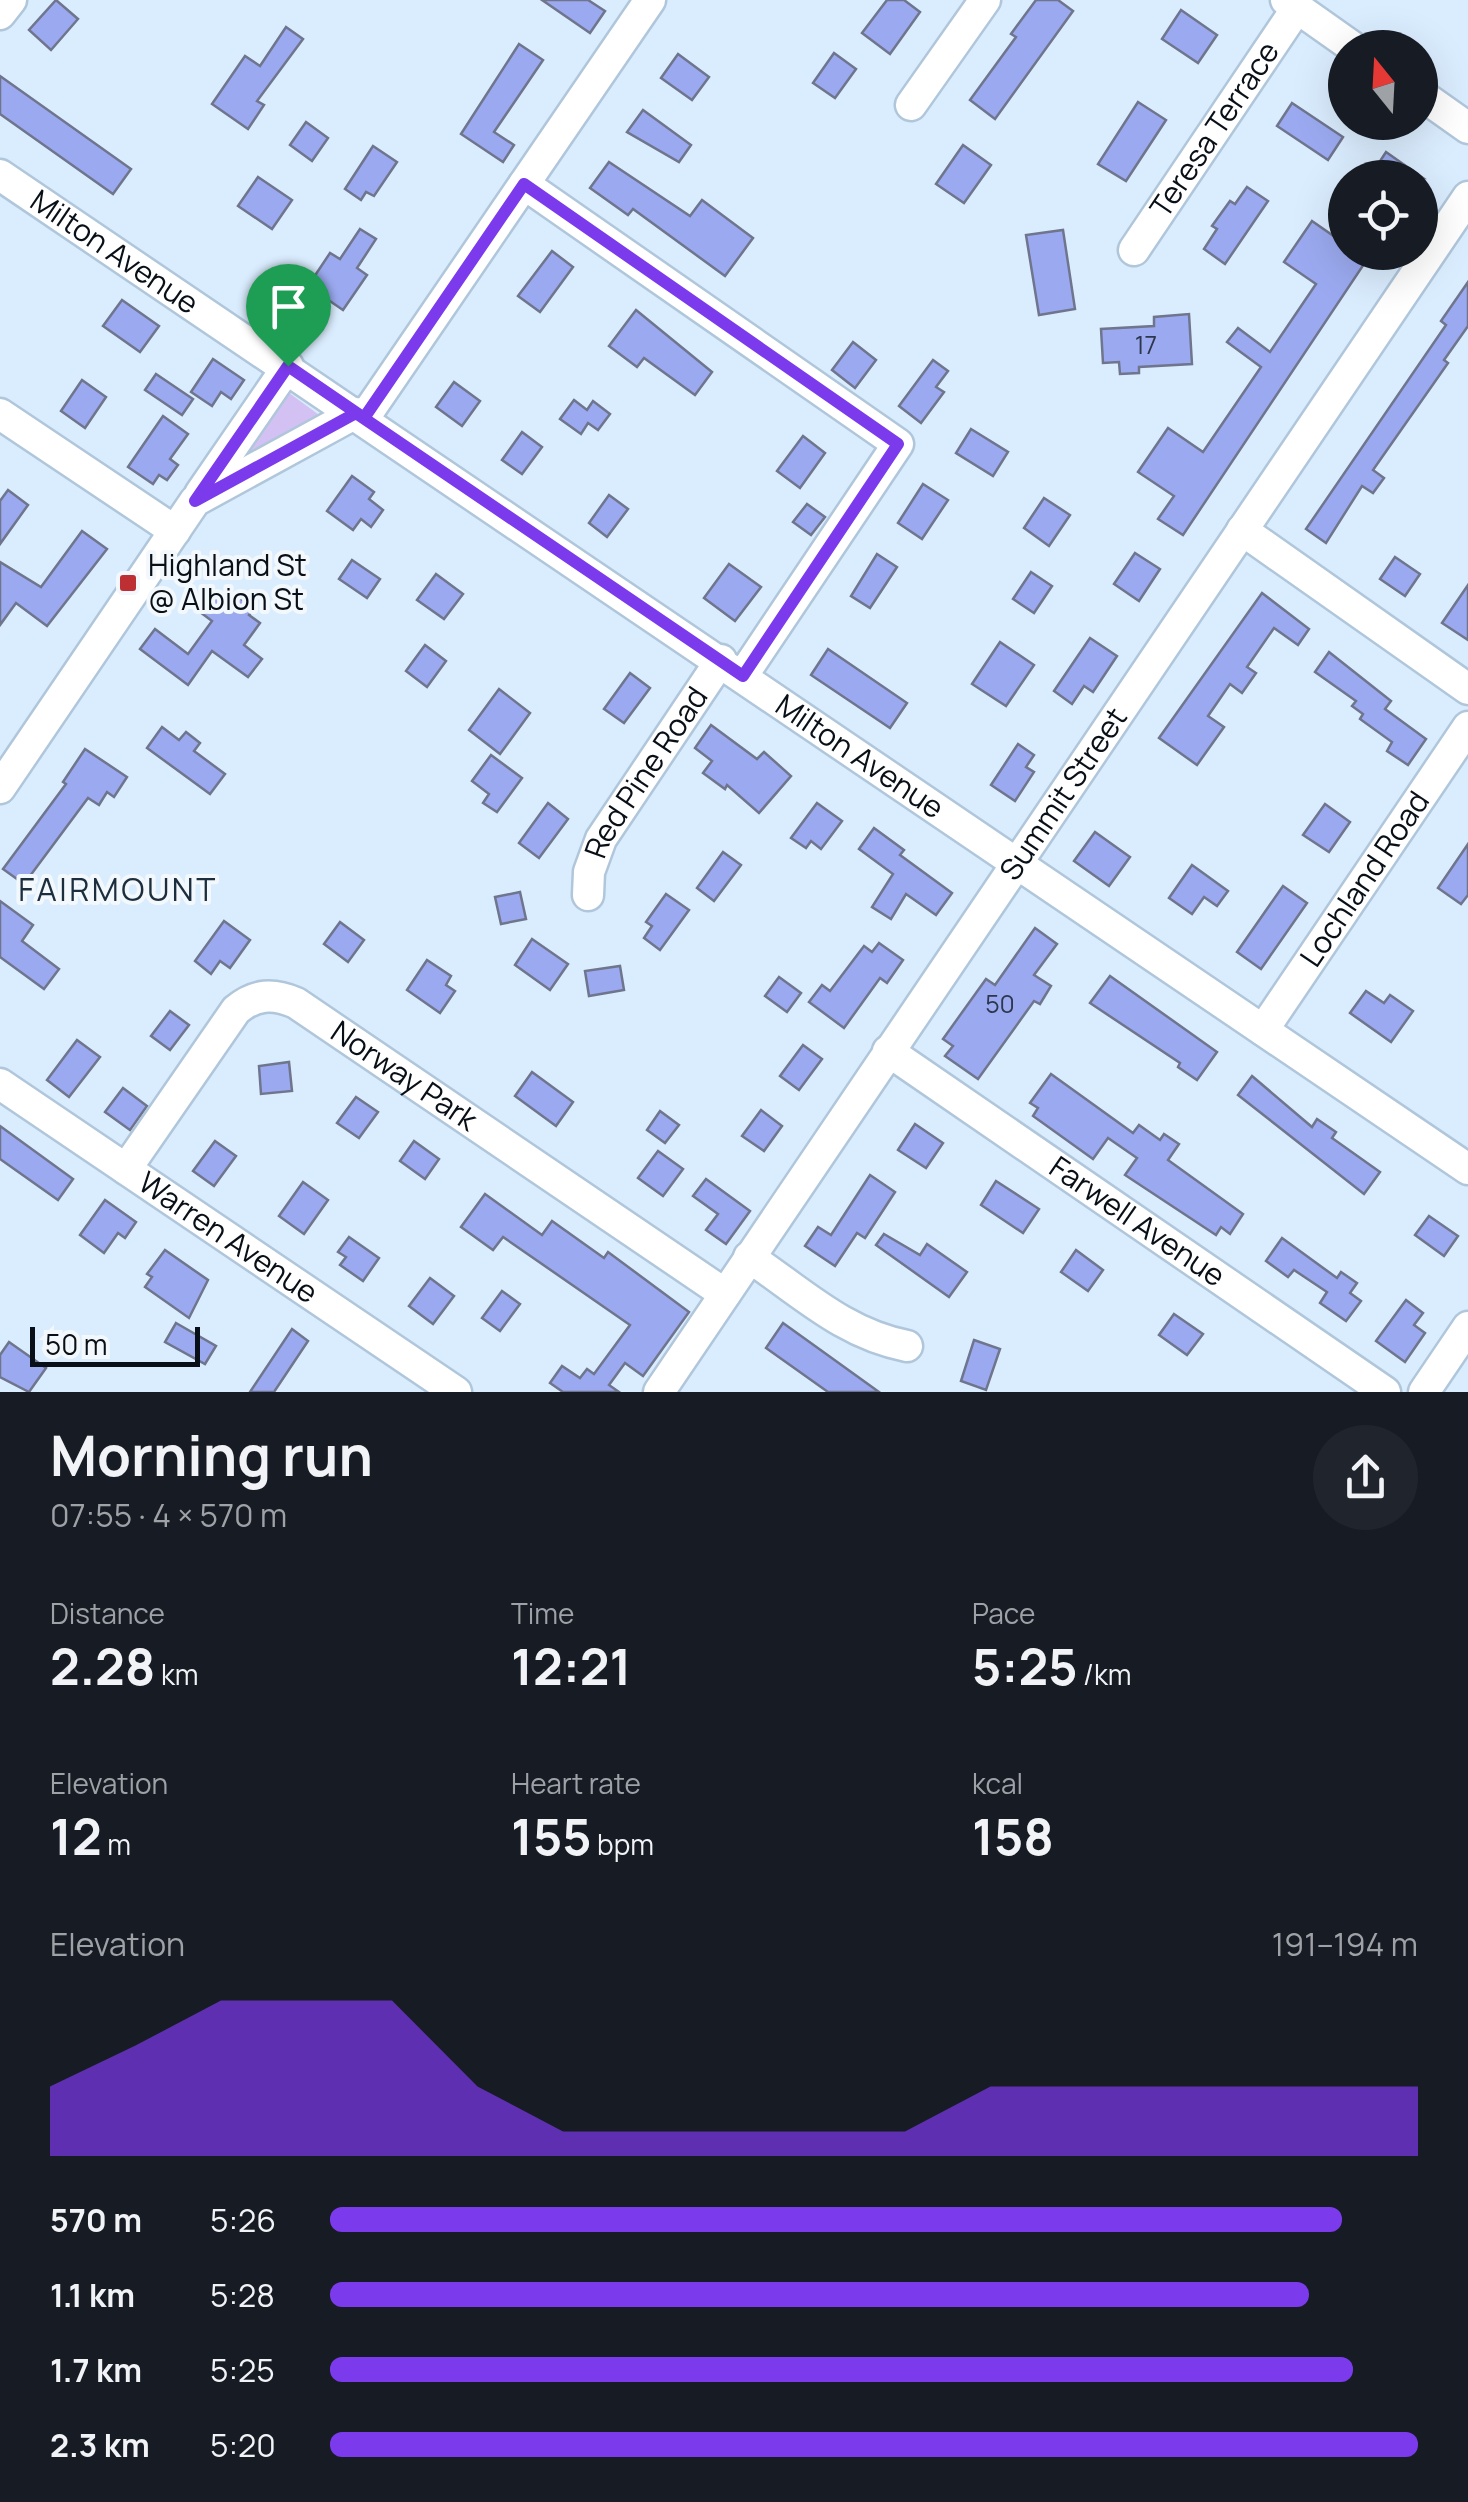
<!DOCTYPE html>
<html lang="en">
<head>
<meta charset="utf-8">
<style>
  body { margin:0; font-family:Manrope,sans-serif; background:#20242c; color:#f1f3f6; height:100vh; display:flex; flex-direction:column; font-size:38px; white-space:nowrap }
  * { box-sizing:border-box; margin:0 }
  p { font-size:32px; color:#9ea1a6 }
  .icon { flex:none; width:55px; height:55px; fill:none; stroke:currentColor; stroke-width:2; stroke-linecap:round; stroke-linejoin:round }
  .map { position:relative; height:1392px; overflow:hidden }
  .details { display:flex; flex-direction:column; background:#171b24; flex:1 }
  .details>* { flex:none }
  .needle { width:65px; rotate:342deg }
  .tools { position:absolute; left:1328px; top:30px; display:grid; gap:20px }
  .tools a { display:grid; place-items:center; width:110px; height:110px; border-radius:50%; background:#171b24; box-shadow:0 10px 40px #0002; font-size:50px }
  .scale { position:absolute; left:30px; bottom:25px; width:170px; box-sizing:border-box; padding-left:10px; border:5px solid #080f16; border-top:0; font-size:28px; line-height:35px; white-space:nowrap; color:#080f16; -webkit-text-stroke:8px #f3f8fc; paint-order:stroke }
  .pin { position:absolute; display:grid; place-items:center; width:85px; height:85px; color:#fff; margin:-102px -42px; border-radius:50% 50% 50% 0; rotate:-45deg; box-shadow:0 0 10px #0007 }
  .pin .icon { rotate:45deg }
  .round { display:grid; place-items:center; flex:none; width:105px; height:105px; border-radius:52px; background:#20242c }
  .overview { display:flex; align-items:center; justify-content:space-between; height:170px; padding:0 50px }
  h1 { font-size:55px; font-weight:700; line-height:75px }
  .stats { display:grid; grid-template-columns:repeat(3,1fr); gap:15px; height:170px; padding:10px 50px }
  .stats div { display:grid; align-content:center }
  .stats b { font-size:50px; font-weight:700 }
  .stats small { font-size:28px; font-weight:400 }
  .stats p { font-size:28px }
  .chart { height:280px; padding:20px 50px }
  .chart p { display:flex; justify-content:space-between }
  .chart svg { width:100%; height:180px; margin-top:10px; fill:#7c3aed; opacity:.7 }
  ul { padding:0 50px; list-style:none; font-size:32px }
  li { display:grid; grid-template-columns:160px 120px 1fr; align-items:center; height:75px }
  li i { height:25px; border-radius:12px; background:#7c3aed }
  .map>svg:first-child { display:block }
  .green { fill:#d3c1f3 }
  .building { fill:#9baaf0; stroke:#6f758d; stroke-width:2.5 }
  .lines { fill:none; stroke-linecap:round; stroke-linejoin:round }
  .minor-casing { stroke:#b0c6db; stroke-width:35 }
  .minor { stroke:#fff; stroke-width:30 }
  .route-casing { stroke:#fff; stroke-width:20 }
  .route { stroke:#7c3aed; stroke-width:12 }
  .poi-dot { fill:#be2f34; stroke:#f3f8fc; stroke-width:4 }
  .labels { text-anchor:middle; stroke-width:8; stroke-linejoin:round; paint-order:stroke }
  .number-label { font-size:25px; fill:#2d364c }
  .street-label { font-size:30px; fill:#080f16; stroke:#f3f8fc }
  .poi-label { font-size:30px; fill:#080f16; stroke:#f3f8fc; text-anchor:start }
  .neighbourhood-label { font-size:32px; letter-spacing:2.5px; fill:#1c2e3e; stroke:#f3f8fc }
</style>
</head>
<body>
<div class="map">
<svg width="1468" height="1392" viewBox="0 0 1468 1392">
  <rect width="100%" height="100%" fill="#daedfe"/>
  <path class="green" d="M285,390L322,417L234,467Z"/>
  <g class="building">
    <path d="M56,0L78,19L51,50L29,30Z"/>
    <path d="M542,0H588L605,11L590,33Z"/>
    <path d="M887,0H904L920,12L890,54L862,33Z"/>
    <path d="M1036,0H1058L1073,11L995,119L970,100L1016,37L1011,34Z"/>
    <path d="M1181,10L1217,35L1198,63L1162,39Z"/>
    <path d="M286,27L303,39L257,101L264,105L248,129L212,104L245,56L260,66Z"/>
    <path d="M519,44L543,60L494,132L514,145L503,162L461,134Z"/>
    <path d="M834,53L856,69L835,98L813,83Z"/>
    <path d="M678,54L709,77L692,100L661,78Z"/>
    <path d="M0,76L131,169L113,194L0,114Z"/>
    <path d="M1138,102L1166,120L1126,181L1098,164Z"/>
    <path d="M1292,103L1343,137L1328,160L1277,126Z"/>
    <path d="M643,110L691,145L679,162L627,132Z"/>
    <path d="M306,122L328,138L312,161L290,145Z"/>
    <path d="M963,145L991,165L964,203L936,184Z"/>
    <path d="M373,146L397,162L374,196L366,192L361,200L345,189Z"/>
    <path d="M1386,152L1423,178H1369Z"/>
    <path d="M609,162L690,216L702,200L753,238L725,276L633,209L628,215L590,188Z"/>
    <path d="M258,177L292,200L272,229L238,206Z"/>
    <path d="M1247,187L1268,201L1225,264L1204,249L1217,229L1212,226L1230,201L1235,204Z"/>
    <path d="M1312,221L1345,244V252H1372L1183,535L1158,519L1174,496L1138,472L1168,428L1203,452L1261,367L1227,342L1238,328L1270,352L1316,284L1284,262Z"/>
    <path d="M360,229L376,239L357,268L367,275L343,310L308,286L330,253L340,259Z"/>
    <path d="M1063,230L1075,309L1039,315L1026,235Z"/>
    <path d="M552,251L573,267L540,312L518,296Z"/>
    <path d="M1468,282V326L1444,360L1448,363L1373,470L1384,478L1373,493L1362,486L1326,543L1306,529L1446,325L1441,321Z"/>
    <path d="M122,300L159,326L140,352L103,326Z"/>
    <path d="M636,310L712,372L695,395L644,358L637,367L609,346Z"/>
    <path d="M1189,314L1192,364L1139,367V373L1120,374L1119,362L1103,363L1101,329L1154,326V317Z"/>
    <path d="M853,342L876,360L855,388L832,370Z"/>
    <path d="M213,359L244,380L231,399L221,392L212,406L191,392Z"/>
    <path d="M933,360L948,371L936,387L944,392L921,423L899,406Z"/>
    <path d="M156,374L193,399L182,415L145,390Z"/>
    <path d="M82,380L106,397L85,428L61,411Z"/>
    <path d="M454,382L480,401L462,426L436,407Z"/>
    <path d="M574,400L587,410L593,401L610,414L598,430L588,423L581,434L560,419Z"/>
    <path d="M163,416L188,434L170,459L178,465L167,480L159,475L153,484L128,467Z"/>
    <path d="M971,429L1008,452L993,476L956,453Z"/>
    <path d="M522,432L542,447L522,474L502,460Z"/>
    <path d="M803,436L825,453L800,488L777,471Z"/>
    <path d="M352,476L374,492L369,499L383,510L371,527L361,519L353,530L327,511Z"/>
    <path d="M923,484L948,500L922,539L898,523Z"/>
    <path d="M8,490L28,505L0,544V501Z"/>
    <path d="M609,495L628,509L607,537L589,523Z"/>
    <path d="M1044,498L1070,515L1049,546L1024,528Z"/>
    <path d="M807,504L825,517L811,535L793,522Z"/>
    <path d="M82,531L107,549L47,626L16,603L0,625V562L41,587Z"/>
    <path d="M1135,553L1160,569L1139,601L1114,584Z"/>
    <path d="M877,554L897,567L870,608L851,596Z"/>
    <path d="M1395,557L1420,574L1405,596L1380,579Z"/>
    <path d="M352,560L380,579L367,598L339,579Z"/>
    <path d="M729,564L761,587L735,621L704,598Z"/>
    <path d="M1031,572L1052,586L1034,613L1013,599Z"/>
    <path d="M436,574L463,594L444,619L417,600Z"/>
    <path d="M1468,585V640L1442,623Z"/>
    <path d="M212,588L225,598L230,591L254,608L249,615L260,623L244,645L262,659L248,677L212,651L188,685L140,649L155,629L188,654L212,621L196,609Z"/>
    <path d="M1262,593L1309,629L1298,645L1274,628L1247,667L1256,673L1242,693L1230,684L1208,716L1224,727L1197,765L1159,738Z"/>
    <path d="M1090,638L1117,656L1093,692L1084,686L1072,704L1054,691Z"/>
    <path d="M1000,642L1034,665L1006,706L972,684Z"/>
    <path d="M425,645L446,661L427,687L406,671Z"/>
    <path d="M828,649L907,703L890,728L811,675Z"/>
    <path d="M1329,652L1391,701L1385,709L1426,739L1408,765L1387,751L1392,742L1360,719L1363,714L1352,706L1356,701L1315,672Z"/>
    <path d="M630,673L650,688L624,723L604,709Z"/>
    <path d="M499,689L530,713L500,754L469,730Z"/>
    <path d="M711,725L757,759L764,752L791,776L759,813L727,785L725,789L703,773L712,761L695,748Z"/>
    <path d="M162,727L179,740L186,732L200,743L194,751L225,774L210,794L147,748Z"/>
    <path d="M1018,744L1034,755L1026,767L1034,772L1015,801L991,785Z"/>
    <path d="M85,749L127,777L114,797L107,792L99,805L88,798L24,884L3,869L66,784L63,782Z"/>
    <path d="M491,755L522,778L497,812L483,803L489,794L472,781Z"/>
    <path d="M548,803L568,819L539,858L519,843Z"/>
    <path d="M817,803L842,821L821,849L811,841L806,848L791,838Z"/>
    <path d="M1325,804L1350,822L1329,852L1303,835Z"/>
    <path d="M874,828L904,850L900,855L952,893L936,915L906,894L891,919L872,907L893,874L859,849Z"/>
    <path d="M1095,832L1130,857L1109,886L1074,861Z"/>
    <path d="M1468,844V895L1461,904L1438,888Z"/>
    <path d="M723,852L741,865L714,901L697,888Z"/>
    <path d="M1192,865L1228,891L1217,906L1204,897L1192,914L1169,898Z"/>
    <path d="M1283,886L1307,903L1261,969L1237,952Z"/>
    <path d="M520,892L526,919L501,924L495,897Z"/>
    <path d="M666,894L689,910L660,950L644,938L652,926L646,922Z"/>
    <path d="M0,901L33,925L22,941L59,969L44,989L0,957Z"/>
    <path d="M224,921L250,940L230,968L220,961L211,974L195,961Z"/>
    <path d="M340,922L364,940L348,962L324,944Z"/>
    <path d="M1035,928L1057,944L1034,975L1051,986L1040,1004L1034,1001L978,1079L945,1056L953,1046L943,1039L986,979L995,985Z"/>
    <path d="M532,939L568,964L550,990L515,965Z"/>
    <path d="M879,943L903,960L887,983L880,978L844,1028L809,1002L822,985L830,991L864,946L872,952Z"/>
    <path d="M427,960L451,976L446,985L455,991L440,1013L407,990Z"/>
    <path d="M620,966L624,990L589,996L585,971Z"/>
    <path d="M1110,976L1217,1052L1197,1080L1178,1067L1180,1063L1090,1003Z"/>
    <path d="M779,977L801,993L787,1012L765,996Z"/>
    <path d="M1366,991L1384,1003L1390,995L1413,1011L1391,1042L1350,1013Z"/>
    <path d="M170,1011L189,1025L170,1050L151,1036Z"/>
    <path d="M77,1040L100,1057L69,1097L47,1080Z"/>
    <path d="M803,1045L822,1059L799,1090L780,1076Z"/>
    <path d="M289,1062L292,1091L261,1094L259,1066Z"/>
    <path d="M532,1072L573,1102L556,1126L515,1096Z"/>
    <path d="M1051,1074L1133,1133L1139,1125L1160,1140L1164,1134L1179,1144L1168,1160L1243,1214L1230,1234L1221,1227L1216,1235L1125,1175L1137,1158L1108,1138L1093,1159L1033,1116L1038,1108L1030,1103Z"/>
    <path d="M1252,1076L1312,1127L1317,1119L1336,1132L1332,1138L1380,1172L1364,1194L1238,1095Z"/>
    <path d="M123,1088L147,1106L130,1130L105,1112Z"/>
    <path d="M356,1097L378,1112L359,1138L337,1123Z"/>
    <path d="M761,1110L782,1126L764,1151L742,1136Z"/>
    <path d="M660,1111L679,1125L665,1143L647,1130Z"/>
    <path d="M915,1124L943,1143L926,1168L898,1150Z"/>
    <path d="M0,1126L73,1179L58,1200L0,1159Z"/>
    <path d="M215,1141L236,1156L214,1186L193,1171Z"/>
    <path d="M414,1141L439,1159L425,1179L400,1161Z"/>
    <path d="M658,1151L683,1169L663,1196L638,1178Z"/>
    <path d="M870,1175L895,1192L865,1238L857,1233L835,1266L805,1246L818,1227L831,1235Z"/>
    <path d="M706,1179L750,1211L726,1244L706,1230L718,1214L693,1196Z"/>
    <path d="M996,1181L1039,1209L1023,1233L981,1205Z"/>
    <path d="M303,1182L328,1200L304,1234L279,1216Z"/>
    <path d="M485,1194L542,1235L552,1221L604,1258L608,1252L689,1312L643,1376L625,1363L609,1385L619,1392H563L550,1383L562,1366L580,1378L587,1369L594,1374L630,1325L503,1237L493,1250L461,1227Z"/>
    <path d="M105,1200L136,1222L125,1238L118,1233L104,1253L80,1235Z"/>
    <path d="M1429,1216L1458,1236L1444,1256L1415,1235Z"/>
    <path d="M884,1234L920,1255L927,1244L967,1272L949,1297L876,1245Z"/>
    <path d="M349,1237L379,1258L363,1281L340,1265L346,1257L338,1252Z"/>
    <path d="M1282,1238L1337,1278L1341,1272L1357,1283L1350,1293L1361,1301L1346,1321L1320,1303L1327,1292L1294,1270L1288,1277L1266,1261Z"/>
    <path d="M165,1250L208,1280L189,1318L145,1287L152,1277L147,1274Z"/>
    <path d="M1076,1250L1103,1270L1088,1291L1061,1272Z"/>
    <path d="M430,1278L454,1296L433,1324L409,1306Z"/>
    <path d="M502,1291L520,1304L500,1331L482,1318Z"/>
    <path d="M1406,1300L1423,1313L1414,1325L1425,1333L1405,1362L1376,1341Z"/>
    <path d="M1174,1314L1203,1334L1187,1355L1159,1335Z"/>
    <path d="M176,1323L216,1346L205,1364L165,1342Z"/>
    <path d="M783,1323L822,1351L879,1392H828L766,1348Z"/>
    <path d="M292,1329L308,1341L274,1392H250Z"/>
    <path d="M974,1340L1000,1349L986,1390L961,1381Z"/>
    <path d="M9,1342L46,1368L29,1392L0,1377V1355Z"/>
  </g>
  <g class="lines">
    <g class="minor-casing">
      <g id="minor">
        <path d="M1286,0L1354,48"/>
        <path d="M0,14L11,0"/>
        <path d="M1420,94L1468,128"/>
        <path d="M911,105L985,0"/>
        <path id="s1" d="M0,175L1468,1169"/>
        <path d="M524,184L898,444L743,675"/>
        <path id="s2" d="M1134,250L1297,8"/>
        <path d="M0,414L175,531"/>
        <path d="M364,418L650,0"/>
        <path d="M200,494L288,366"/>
        <path d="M1242,530L1468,689"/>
        <path d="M0,788L195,501L356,413"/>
        <path id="s3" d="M588,895L589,872L601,839L721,660"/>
        <path id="s4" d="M1263,1030L1468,727"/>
        <path id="s5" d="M888,1051L1385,1392"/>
        <path id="s6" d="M0,1084L456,1392"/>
        <path id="s7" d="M126,1169L236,1010C255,994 273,993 296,1003L725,1294"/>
        <path d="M749,1257C801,1292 844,1334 907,1346"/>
        <path id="s8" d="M659,1392L1468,197"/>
        <path d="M1424,1392L1468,1327"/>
      </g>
    </g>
    <use href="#minor" class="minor"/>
  </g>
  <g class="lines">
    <g class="route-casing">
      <path id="route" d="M288,366L195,501L356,413L743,676L898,444L524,184L364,418L288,366"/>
    </g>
    <use href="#route" class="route"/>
  </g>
  <rect class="poi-dot" x="118" y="573" width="20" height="20" rx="5"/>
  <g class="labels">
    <g class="number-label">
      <text x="1146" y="354">17</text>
      <text x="1000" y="1013">50</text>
    </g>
    <g class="street-label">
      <text dy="10" stroke="none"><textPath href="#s2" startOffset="145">Teresa Terrace</textPath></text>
      <text dy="10" stroke="none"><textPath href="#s1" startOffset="138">Milton Avenue</textPath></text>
      <text dy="10" stroke="none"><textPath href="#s1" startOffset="1038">Milton Avenue</textPath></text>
      <text dy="10" stroke="none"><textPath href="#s3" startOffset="138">Red Pine Road</textPath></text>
      <text dy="10" stroke="none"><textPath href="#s8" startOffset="722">Summit Street</textPath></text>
      <text dy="10" stroke="none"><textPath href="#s4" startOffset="182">Lochland Road</textPath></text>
      <text dy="10" stroke="none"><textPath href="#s7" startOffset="388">Norway Park</textPath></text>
      <text dy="10" stroke="none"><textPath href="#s5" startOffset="302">Farwell Avenue</textPath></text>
      <text dy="10" stroke="none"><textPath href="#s6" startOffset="275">Warren Avenue</textPath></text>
    </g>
    <g class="poi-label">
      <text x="148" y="576">Highland St<tspan x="148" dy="34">@ Albion St</tspan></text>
    </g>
    <g class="neighbourhood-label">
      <text x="118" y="901">FAIRMOUNT</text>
    </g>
  </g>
</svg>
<div class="tools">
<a><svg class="needle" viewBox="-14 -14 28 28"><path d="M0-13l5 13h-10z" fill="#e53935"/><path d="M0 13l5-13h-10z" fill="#9ea1a6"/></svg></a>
<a><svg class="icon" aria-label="locate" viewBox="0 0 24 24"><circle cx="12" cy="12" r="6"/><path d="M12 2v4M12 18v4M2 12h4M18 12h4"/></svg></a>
</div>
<div class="scale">50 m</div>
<div class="pin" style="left:288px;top:366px;background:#1e9e55"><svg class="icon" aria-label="arrive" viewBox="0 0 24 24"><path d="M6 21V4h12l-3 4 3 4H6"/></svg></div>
</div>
<section class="details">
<div class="overview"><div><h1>Morning run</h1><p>07:55 · 4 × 570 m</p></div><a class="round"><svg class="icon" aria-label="share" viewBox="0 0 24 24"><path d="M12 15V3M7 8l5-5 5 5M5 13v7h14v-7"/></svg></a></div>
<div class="stats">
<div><p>Distance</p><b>2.28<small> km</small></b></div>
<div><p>Time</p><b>12:21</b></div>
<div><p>Pace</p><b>5:25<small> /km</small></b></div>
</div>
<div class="stats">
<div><p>Elevation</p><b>12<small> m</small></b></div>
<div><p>Heart rate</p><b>155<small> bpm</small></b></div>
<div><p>kcal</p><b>158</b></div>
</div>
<div class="chart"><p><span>Elevation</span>191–194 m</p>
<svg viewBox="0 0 160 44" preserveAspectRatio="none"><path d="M0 44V27L10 17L20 6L30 6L40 6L50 27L60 38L70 38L80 38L90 38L100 38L110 27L120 27L130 27L140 27L150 27L160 27V44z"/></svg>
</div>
<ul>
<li><b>570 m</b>5:26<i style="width:93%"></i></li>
<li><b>1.1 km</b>5:28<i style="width:90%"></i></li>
<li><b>1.7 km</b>5:25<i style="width:94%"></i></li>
<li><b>2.3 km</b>5:20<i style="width:100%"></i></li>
</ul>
</section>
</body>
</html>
